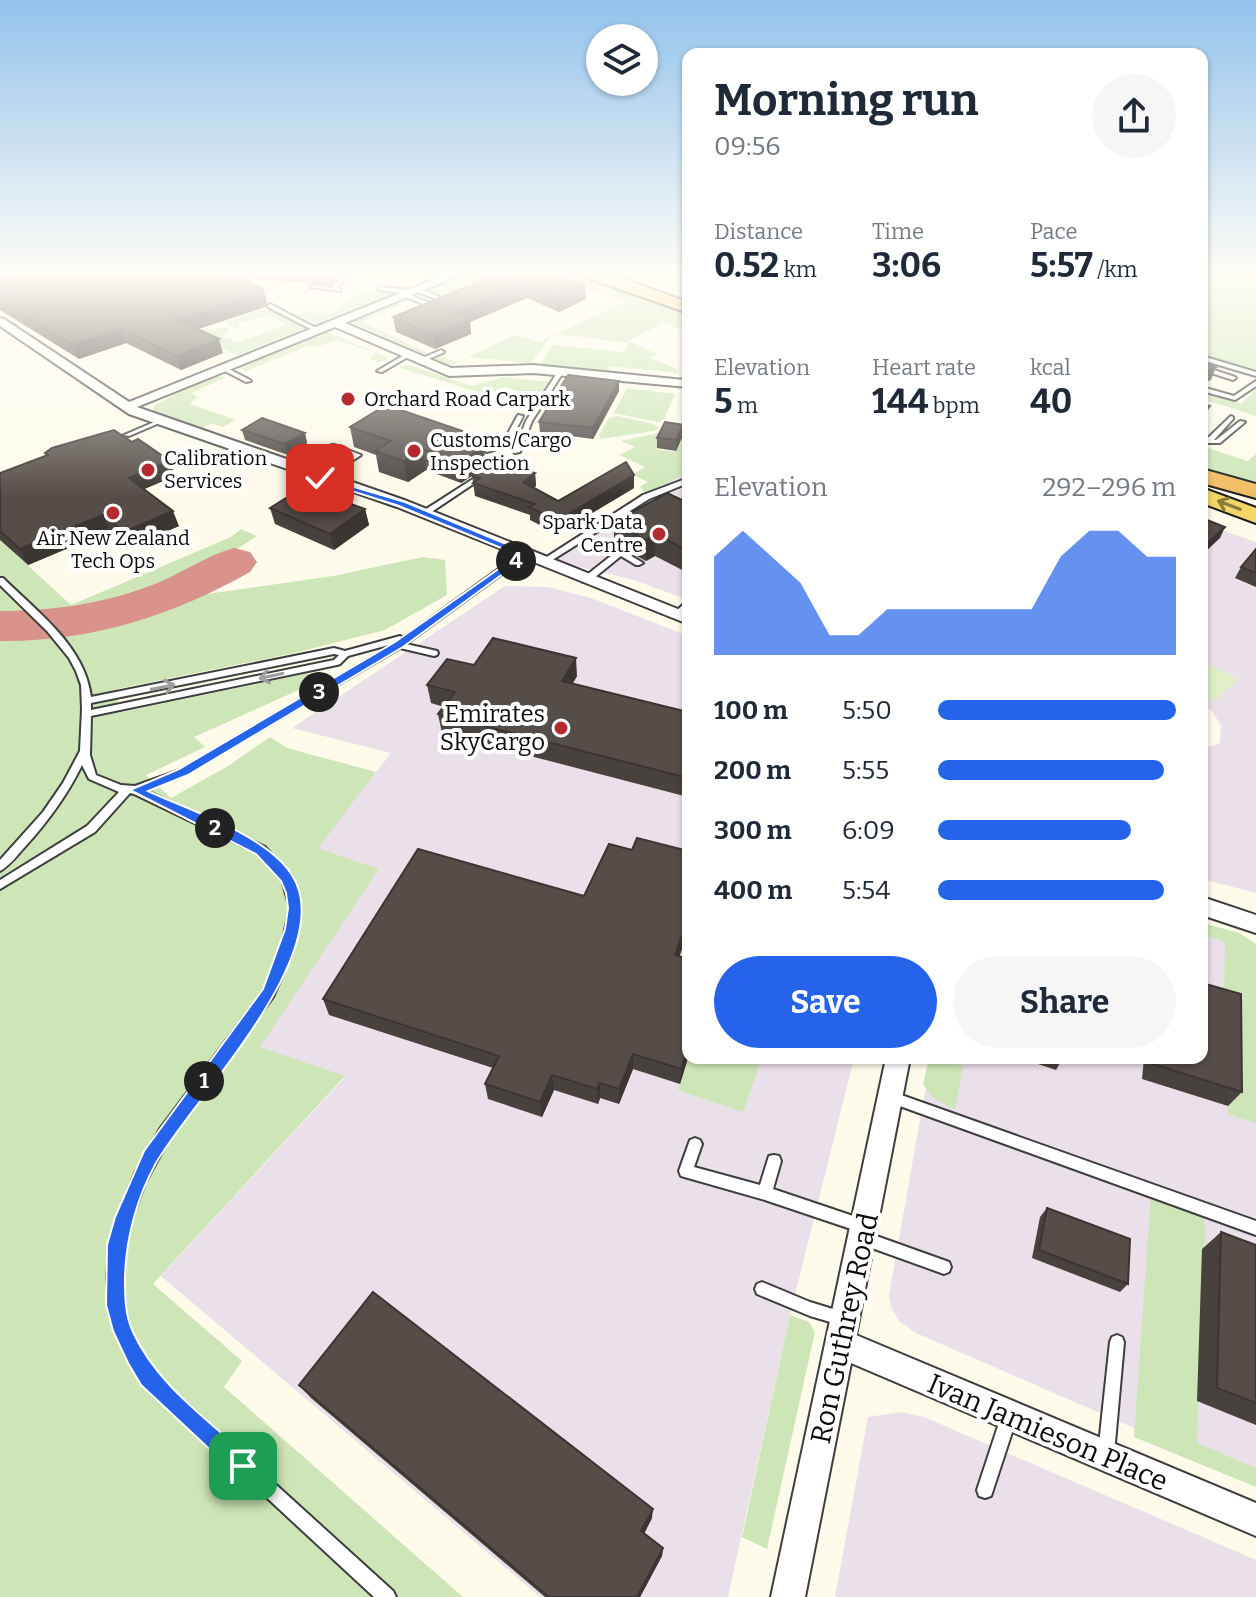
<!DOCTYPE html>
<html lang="en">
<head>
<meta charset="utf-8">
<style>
  body { margin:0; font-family:Bitter,serif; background:#f6f6f7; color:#1f2937; height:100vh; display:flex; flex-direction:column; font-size:30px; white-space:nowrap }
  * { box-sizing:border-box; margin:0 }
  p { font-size:26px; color:#747a83 }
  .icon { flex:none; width:44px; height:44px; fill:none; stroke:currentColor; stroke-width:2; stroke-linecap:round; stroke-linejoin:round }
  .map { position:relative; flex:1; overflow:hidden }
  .sheet { position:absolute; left:682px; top:48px; width:526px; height:1016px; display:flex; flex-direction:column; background:#fff; border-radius:16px; box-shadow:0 2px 6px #0004 }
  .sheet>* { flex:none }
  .controls { position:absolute; left:586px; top:24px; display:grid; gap:16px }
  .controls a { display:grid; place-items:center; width:72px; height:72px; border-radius:50%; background:#fff; box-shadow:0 2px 6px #0004; font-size:40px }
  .pin { position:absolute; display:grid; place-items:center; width:68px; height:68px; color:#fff; margin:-34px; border-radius:16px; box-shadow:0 4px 12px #0006 }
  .km { position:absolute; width:40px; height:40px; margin:-20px; border-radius:50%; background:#222; color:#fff; font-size:22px; line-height:40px; text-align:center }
  .round { display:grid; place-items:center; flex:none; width:84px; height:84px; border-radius:42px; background:#f6f6f7 }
  .head { display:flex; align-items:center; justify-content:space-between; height:136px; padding:0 32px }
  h1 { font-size:44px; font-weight:700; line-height:60px }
  .figures { display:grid; grid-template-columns:repeat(3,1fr); gap:12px; height:136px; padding:8px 32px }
  .figures div { display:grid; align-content:center }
  .figures b { font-size:34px; font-weight:700 }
  .figures small { font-size:22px; font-weight:400 }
  .figures p { font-size:22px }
  .chart { height:224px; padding:16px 32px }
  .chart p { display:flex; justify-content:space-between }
  .chart svg { width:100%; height:144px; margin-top:8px; fill:#2563eb; opacity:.7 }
  .cta { display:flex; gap:16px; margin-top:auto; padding:16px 32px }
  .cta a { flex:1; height:92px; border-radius:48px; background:#2563eb; color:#fff; font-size:32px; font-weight:700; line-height:92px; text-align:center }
  .cta a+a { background:#f6f6f7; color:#1f2937 }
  ul { padding:0 32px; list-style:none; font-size:26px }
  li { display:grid; grid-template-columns:128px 96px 1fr; align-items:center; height:60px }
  li i { height:20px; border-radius:10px; background:#2563eb }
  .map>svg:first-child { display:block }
  .industrial { fill:#e9e0ea }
  .green { fill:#cee6b7 }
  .pitch { fill:#dfeec8 }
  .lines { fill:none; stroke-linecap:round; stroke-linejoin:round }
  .taxiway { fill:#da928c; fill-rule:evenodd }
  .service-casing { stroke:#3e3e3e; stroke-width:4 }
  .minor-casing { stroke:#3e3e3e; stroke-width:4 }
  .primary-casing { stroke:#1c1c1c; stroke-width:4 }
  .trunk-casing { stroke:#1c1c1c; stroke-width:4 }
  .service { fill:#fff; fill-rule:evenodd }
  .minor { fill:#fff; fill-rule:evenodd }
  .primary { fill:#f2d667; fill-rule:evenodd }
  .trunk { fill:#f0bc60; fill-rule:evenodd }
  .wall { fill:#48423e }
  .shaded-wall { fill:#3b3632 }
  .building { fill:#544d48; stroke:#3b3632; stroke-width:2 }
  .oneway { stroke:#8a7b3e }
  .oneway2 { stroke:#9d9d9d }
  .route { fill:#2563eb; stroke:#fff; stroke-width:2 }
  .poi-dot { fill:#b52a2c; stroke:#fff; stroke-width:3 }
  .labels { text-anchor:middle; stroke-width:8; stroke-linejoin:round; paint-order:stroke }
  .far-poi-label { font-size:20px; fill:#0b0b0b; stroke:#fff; text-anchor:start }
  .poi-label { font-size:24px; fill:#0b0b0b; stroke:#fff; text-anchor:end }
  .near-street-label { font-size:28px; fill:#0b0b0b; stroke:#fff }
</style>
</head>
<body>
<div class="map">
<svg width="1256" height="1597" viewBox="0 0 1256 1597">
  <rect width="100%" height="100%" fill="#fefbeb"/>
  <g class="industrial">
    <path d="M688,470V600L634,580L543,558Z"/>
    <path d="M1202,523L1256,542V893L1202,879V749L1220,743L1221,725L1211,710L1202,704Z"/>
    <path d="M505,586L548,587L591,598L688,636V1058H854L790,1315L728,1597H540L161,1276L345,1077L259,1047L379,869L317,848L391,753L292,728Z"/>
    <path d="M1202,924L1236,934L1256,950V1481L916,1333L899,1321L891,1307L889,1295L931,1058H1202Z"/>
    <path d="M902,1412L924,1417L1256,1560V1597H835L868,1417Z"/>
  </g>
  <g class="green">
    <path d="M469,273H577L688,313V332L664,323L628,341L657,354L649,358L675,368L678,373L610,366L608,370L600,372L540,365L553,345L624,352L629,343L559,334L550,337L531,363L468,357L452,366L434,360L441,356L457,362L515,335L539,342L624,302L575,283L445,298L427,290Z"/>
    <path d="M1207,273H1256V372L1202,356V309L1212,290Z"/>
    <path d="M360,290L396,294L321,324L296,315L305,312L331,314Z"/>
    <path d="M402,299L411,300L362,322L430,354L424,355L353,323L357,317Z"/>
    <path d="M261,310L273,311L304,329L237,355L191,333L206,328L212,331L222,327L229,330L222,337L240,342L287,324L269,316L238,324L240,327L236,328L224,322Z"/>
    <path d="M325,331L388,358L380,363L370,359L376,353L335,340L315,348L310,345L246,371L235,366Z"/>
    <path d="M409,365L472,386L503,377L550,382L530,414L523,412L528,408L515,404L528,394L504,387L490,396L398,367Z"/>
    <path d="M217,374L225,378L191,393L197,397L190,404L236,420L223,427L211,423L201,429L153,411L154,406L199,380Z"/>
    <path d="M627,388L675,394L664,419L658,422L614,413Z"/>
    <path d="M1256,389V416L1202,399V391L1241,404Z"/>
    <path d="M617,416L654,424L659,428L654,431L601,439L599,435L609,418Z"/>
    <path d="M683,429L688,430V472L646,494L640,487L648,482L633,475L645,467L619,455L635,447L621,441L672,430L665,433L657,449L675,452Z"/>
    <path d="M1202,446L1248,461L1256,454V483L1202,468Z"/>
    <path d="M241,529L257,536L212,565L159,592L79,618L85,627L105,625L178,598L333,576L423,557L445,560L447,595L385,630L294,653L117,689L118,713L299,675L311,673L315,676L314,682L301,689L194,737L205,747L146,775L171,798L228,766L270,737L287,748L376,772L318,848L379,869L260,1047L345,1076L153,1284L242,1361L224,1387L463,1597H0V540L71,605L231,537Z"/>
    <path d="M1207,924L1239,933L1256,944V1123L1228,1114V1011L1224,1009L1225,942L1207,936Z"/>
    <path d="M688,1058H762L743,1112L678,1090Z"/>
    <path d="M929,1058L963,1066L955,1110L932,1097L923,1084Z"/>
    <path d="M1151,1194L1196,1210L1205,1221L1197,1443L1256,1468V1487L1134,1437Z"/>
    <path d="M790,1315L809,1322L815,1332L767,1549L742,1537Z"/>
  </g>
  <path class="pitch" d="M1212,665L1239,679L1214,702L1202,696V674Z"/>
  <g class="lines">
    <path class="taxiway" d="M234,548L250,552L257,562L250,572C172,616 90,642 0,641V611C56,611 108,603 160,582C185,571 208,555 234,548Z"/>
    <g class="service-casing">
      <g id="service">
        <path d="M346,273H352L337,287L341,290L340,291L310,287L313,285L332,288Z"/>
        <path d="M381,287L411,290L414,292L411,294L379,290V288Z"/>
        <path d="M417,288L447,300L448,301L443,302L415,291V289Z"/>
        <path d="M405,293L432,304L433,305L428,306L403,296V294Z"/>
        <path d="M270,304L318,329L319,330L314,331L268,307V305Z"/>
        <path d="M441,350L444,352L443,353L421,362L416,361Z"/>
        <path d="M406,354L409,356L408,357L382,372L377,371Z"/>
        <path d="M1202,356L1256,372V376L1202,360Z"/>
        <path d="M221,365L250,380L251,381L246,382L219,368L218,367Z"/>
        <path d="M1202,366L1235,377L1236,378L1233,380L1202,370Z"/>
        <path d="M559,370L564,371L532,421L520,452L515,453L514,452L526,421Z"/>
        <path d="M688,371L687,384L682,385L685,373Z"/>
        <path d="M1256,381V386L1235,400L1202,391V387L1234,396Z"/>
        <path d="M518,415L523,416C515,433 506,449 486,452V450L507,435Z"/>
        <path d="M1231,416L1233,417V419L1214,440H1216L1240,421L1245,422L1220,443H1202V438L1209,437Z"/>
        <path d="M159,420L164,421L129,436L124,435Z"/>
        <path d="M331,445H335L361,455L323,480H317V476L353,455L331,447Z"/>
        <path d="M248,452L253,453L225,466L220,465Z"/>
        <path d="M501,461L506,462L427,515H424L420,513Z"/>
        <path d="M688,478V483L649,499L546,564H543L539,562L643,495Z"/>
        <path d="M617,551H623L643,563L639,565H636L621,556L589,582H583V578Z"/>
        <path d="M522,552H525L529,554L406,644L437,651L438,653L437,655L434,656L400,648L186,774L145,790L265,847L291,875L300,908L292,953L273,997L170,1137L145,1183L129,1226L123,1252L122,1277L123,1303L131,1334L153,1373L393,1591L396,1597H374L143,1383L119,1341L109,1303L107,1277L109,1252L115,1226L135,1173L160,1129L264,990L280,953L290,908L282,880L257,853L134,794L130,793L95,832L0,889V880L87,826L119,792L89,779L82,765C67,796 46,824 23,849C16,857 9,866 0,871V860L43,812L63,783L80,751L82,709L81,685L76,671L69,658L47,631L0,585V578H3C37,612 85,646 91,697L334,648L345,651L400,636L403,638ZM396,643L180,770L135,786L121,785L96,775L90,755L91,716L337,665L340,664L348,656ZM334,654L339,655L334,660L91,710V703Z"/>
        <path d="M685,603H688V609L680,617H674V613Z"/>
        <path d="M890,1091L1256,1221V1235L886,1101L884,1097L886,1093Z"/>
        <path d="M695,1138L700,1140L702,1144L694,1167L760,1185L769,1156L774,1155L779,1156L781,1161L773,1189L868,1221L870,1226L868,1231L865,1232L949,1262L951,1267L949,1272L944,1274L858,1243L856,1238L858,1233L860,1232L765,1200L681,1176L679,1171L690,1140Z"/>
        <path d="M762,1282L810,1302L849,1314L851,1319L849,1324L844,1326L810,1316L757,1294L755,1289L757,1284Z"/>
        <path d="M1117,1335L1122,1337L1124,1342L1114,1454L1112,1460L1106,1462L1100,1460L1098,1454L1110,1342L1112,1337Z"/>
        <path d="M1009,1409L1015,1411L1017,1417L993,1490L991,1496L985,1498L979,1496L977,1490L1001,1417L1003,1411Z"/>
      </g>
    </g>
    <g class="minor-casing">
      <g id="minor">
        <path d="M450,273H465L345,323L451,368L533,365L684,380L688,381V387L533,373L449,376L335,327L137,407L407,501L688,613V624L397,507L129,414L0,326V318L4,319L129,402Z"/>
        <path d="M1202,897L1256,915V933L1202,915Z"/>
        <path d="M886,1058H910L856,1335L1256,1503V1536L851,1363L805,1597H771Z"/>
      </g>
    </g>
    <g class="primary-casing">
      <g id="primary">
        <path d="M583,273H607L688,302V313L585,277Z"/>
        <path d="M1202,488L1256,508V523L1202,503Z"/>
      </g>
    </g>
    <g class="trunk-casing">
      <path id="trunk" d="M1202,469L1256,484V498L1202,483Z"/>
    </g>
    <use href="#service" class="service"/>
    <use href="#minor" class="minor"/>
    <use href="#primary" class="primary"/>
    <use href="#trunk" class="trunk"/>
  </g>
  <g class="wall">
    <path d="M0,273H344L331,285L243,278L263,289L267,302L265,307L198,329L223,353L181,370L126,343L79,359L0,310Z"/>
    <path d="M557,275L586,299L559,312L527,298L470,322L471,334L435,349L396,332L393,317Z"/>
    <path d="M619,391L593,439L540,432L539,422Z"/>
    <path d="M350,427L485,459L483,460L484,467L535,473L536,486L533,488L558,501L634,488L557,534L530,520V515L475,496L472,476L461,483L426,470L408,482L379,472L376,455L354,447Z"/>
    <path d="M242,430L305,433L307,443L288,455L245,440Z"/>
    <path d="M683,435L676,451L657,448V438Z"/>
    <path d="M45,453L175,476L144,489L179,526L130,547L109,531L28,565L0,540V473L46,455Z"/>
    <path d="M351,498L353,505L365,509L369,525L334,550L275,524L270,508Z"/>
    <path d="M688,503V573L655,556L646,561L614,544V522Z"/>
    <path d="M1256,549V587L1235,578L1241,567Z"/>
    <path d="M474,665L577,676L572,684L688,712V797L442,733L438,714L444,707L431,703L427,685Z"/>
    <path d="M632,850L688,851V933L679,956L688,1058L680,1084L633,1069L619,1104L600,1098L598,1104L554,1090L542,1117L488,1099L485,1084L493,1068L329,1015L323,999L584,896Z"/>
    <path d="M1020,1058H1063L1056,1070Z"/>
    <path d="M1144,1058H1202L1242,1092L1228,1106L1142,1079Z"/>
    <path d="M1047,1208L1128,1284L1120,1292L1032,1258L1040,1217Z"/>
    <path d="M1221,1232L1256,1245V1425L1197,1401L1202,1249Z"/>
    <path d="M299,1385L652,1518L644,1533L663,1548L662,1556L640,1597H545L311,1398Z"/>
  </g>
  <g class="shaded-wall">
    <path d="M329,273H344L331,285Z"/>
    <path d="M526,284L527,298L470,322L471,334L435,349L433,335L454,313Z"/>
    <path d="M585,285L586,299L559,312L558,298Z"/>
    <path d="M263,289L267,302L265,307L183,334L178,320Z"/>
    <path d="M121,329L126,343L79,359L73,345Z"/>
    <path d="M219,339L223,353L181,370L176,356Z"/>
    <path d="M1216,367L1211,380L1202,384V378L1206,371Z"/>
    <path d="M619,381V391L593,439V428Z"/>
    <path d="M1210,406L1204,420L1202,422V413Z"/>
    <path d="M684,425L683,435L676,451V440Z"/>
    <path d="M305,433L307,443L288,455L285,444Z"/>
    <path d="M483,438L485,459L483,460L484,468L461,483L459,462L473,445Z"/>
    <path d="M423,449L426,470L408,482L404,461Z"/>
    <path d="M170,461L175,476L135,493L129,478Z"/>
    <path d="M535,473L536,486L524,495L523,482Z"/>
    <path d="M634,475V488L557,534V521Z"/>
    <path d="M365,509L369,525L334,550L330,534Z"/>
    <path d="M173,511L179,526L130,547L124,532Z"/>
    <path d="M103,515L109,531L28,565L20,549Z"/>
    <path d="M1225,527L1220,538L1202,555V548Z"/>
    <path d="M656,534L655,556L646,561V540Z"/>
    <path d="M576,658L577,676L563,700L562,681Z"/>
    <path d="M688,920V933L674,971L675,955Z"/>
    <path d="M688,1048V1058L680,1084L681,1069Z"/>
    <path d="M633,1054V1069L619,1104V1089Z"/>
    <path d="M552,1075L554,1090L542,1117L540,1102Z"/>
    <path d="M600,1083V1098L598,1104L597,1089Z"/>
    <path d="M653,1509L652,1518L641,1540V1531Z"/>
    <path d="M663,1548L662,1556L640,1597H637Z"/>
  </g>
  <g class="building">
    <path d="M0,273H233L263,289L262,293L178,320L219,339L176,356L121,329L73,345L0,300Z"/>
    <path d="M557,275L585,285L558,298L526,284L454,313L470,320L433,335L393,317L491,277Z"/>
    <path d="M1202,362L1216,367L1206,371L1205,376L1202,378Z"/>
    <path d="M568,375L619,381L593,428L539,422Z"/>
    <path d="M1202,403L1210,406L1202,413Z"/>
    <path d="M386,405L483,438L473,445L482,448L459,462L423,449L404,461L375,451L391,441L350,427Z"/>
    <path d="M262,418L305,433L285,444L242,430Z"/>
    <path d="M665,422L684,425L676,440L657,438Z"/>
    <path d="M114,430L132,442L138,439L170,461L129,478L173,511L124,532L103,515L20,549L0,531V473L48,455L45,453L52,448Z"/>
    <path d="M495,460L535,473L523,482L558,501L626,462L634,475L557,521L529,507L535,504L473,483L480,478L472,475Z"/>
    <path d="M310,483L351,498L345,502L365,509L330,534L270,508Z"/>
    <path d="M667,493L688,503V551L656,534L646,540L614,522Z"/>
    <path d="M1202,518L1225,527L1202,548Z"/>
    <path d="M1256,549V573L1241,567Z"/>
    <path d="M493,638L576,658L562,681L688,712V778L438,714L455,692L427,685L447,659L474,665Z"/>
    <path d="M637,838L688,851L684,864L688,865V920L675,955L688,959V1048L681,1069L633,1054L619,1089L600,1083L597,1089L552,1075L540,1102L485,1084L499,1056L323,999L418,849L584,896L609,844L632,850Z"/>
    <path d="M1202,983L1241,994L1242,1092L1153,1064L1154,1058H1202Z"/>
    <path d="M1047,1208L1130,1239L1128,1284L1039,1250Z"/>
    <path d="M1221,1232L1256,1245V1403L1217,1388Z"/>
    <path d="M373,1292L653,1509L641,1531L663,1548L637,1597H549L299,1385Z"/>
  </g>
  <defs><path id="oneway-shaft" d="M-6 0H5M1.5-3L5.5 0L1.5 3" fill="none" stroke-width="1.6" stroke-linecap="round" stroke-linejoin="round" transform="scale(2)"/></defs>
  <use class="oneway" href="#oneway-shaft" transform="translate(1229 505) rotate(-159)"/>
  <g class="oneway2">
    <use href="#oneway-shaft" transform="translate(271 676) rotate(168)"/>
    <use href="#oneway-shaft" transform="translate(163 687) rotate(-11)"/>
  </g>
  <linearGradient id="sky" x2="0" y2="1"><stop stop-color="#92c2ec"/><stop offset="0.55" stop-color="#fffdf6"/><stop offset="1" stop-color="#fffdf6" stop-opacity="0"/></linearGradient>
  <rect width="1256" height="497" fill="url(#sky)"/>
  <path class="route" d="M317,476L405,502L530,554L403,647L188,775L148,791C191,811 267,835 292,875C341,951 192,1100 156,1163C136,1200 126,1237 125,1278C125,1297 125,1315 133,1332C157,1385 209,1420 251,1459L254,1466L251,1474L243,1477L236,1474L141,1385L128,1363L113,1331L106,1305L107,1245L115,1217L144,1151L263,989L285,929L288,908L286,893L281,881L256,854L130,790L179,769L395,642L518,555L399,506L317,480Z"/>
  <g class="poi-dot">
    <circle cx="348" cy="399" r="8"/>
    <circle cx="414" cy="451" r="8"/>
    <circle cx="148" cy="470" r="8"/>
    <circle cx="113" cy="513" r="8"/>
    <circle cx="659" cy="534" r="8"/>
    <circle cx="561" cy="728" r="8"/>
  </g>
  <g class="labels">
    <g class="far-poi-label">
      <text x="364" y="406">Orchard Road Carpark</text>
      <text x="430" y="447">Customs/Cargo<tspan x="430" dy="23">Inspection</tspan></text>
      <text x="164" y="465">Calibration<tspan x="164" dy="23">Services</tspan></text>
      <text x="643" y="529" text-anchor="end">Spark Data<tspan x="643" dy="23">Centre</tspan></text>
      <text x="113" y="545" text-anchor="middle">Air New Zealand<tspan x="113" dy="23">Tech Ops</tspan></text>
    </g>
    <g class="poi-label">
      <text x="545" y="722">Emirates<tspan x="545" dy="28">SkyCargo</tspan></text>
    </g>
    <g class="near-street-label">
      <text transform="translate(844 1328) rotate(-78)" y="10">Ron Guthrey Road</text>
      <text transform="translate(1048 1432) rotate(23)" y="10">Ivan Jamieson Place</text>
    </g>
  </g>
</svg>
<div class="controls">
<a><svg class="icon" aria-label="layers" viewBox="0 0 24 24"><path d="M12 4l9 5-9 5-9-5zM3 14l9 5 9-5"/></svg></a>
</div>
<div class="pin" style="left:243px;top:1466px;background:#1e9e55"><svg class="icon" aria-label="arrive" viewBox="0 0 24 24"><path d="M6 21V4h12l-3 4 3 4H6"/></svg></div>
<div class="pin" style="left:320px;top:478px;background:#d93025"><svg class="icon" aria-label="check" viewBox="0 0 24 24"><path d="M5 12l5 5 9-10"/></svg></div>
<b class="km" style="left:204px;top:1081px">1</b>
<b class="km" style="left:215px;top:828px">2</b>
<b class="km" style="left:319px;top:692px">3</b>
<b class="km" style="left:516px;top:561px">4</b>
<section class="sheet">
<div class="head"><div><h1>Morning run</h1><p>09:56</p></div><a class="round"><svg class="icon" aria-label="share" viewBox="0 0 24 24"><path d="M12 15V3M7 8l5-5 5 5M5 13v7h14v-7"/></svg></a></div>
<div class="figures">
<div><p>Distance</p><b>0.52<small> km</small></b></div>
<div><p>Time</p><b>3:06</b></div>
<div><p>Pace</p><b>5:57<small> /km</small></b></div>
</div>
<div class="figures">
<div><p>Elevation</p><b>5<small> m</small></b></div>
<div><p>Heart rate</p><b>144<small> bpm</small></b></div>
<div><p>kcal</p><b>40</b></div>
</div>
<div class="chart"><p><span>Elevation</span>292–296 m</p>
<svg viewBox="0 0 160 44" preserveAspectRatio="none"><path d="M0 44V14L10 6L20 14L30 22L40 38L50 38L60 30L70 30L80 30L90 30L100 30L110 30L120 14L130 6L140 6L150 14L160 14V44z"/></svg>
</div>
<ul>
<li><b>100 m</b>5:50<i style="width:100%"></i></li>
<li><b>200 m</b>5:55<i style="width:95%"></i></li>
<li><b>300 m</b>6:09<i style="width:81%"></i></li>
<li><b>400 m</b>5:54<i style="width:95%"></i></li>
</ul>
<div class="cta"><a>Save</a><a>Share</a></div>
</section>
</div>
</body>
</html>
